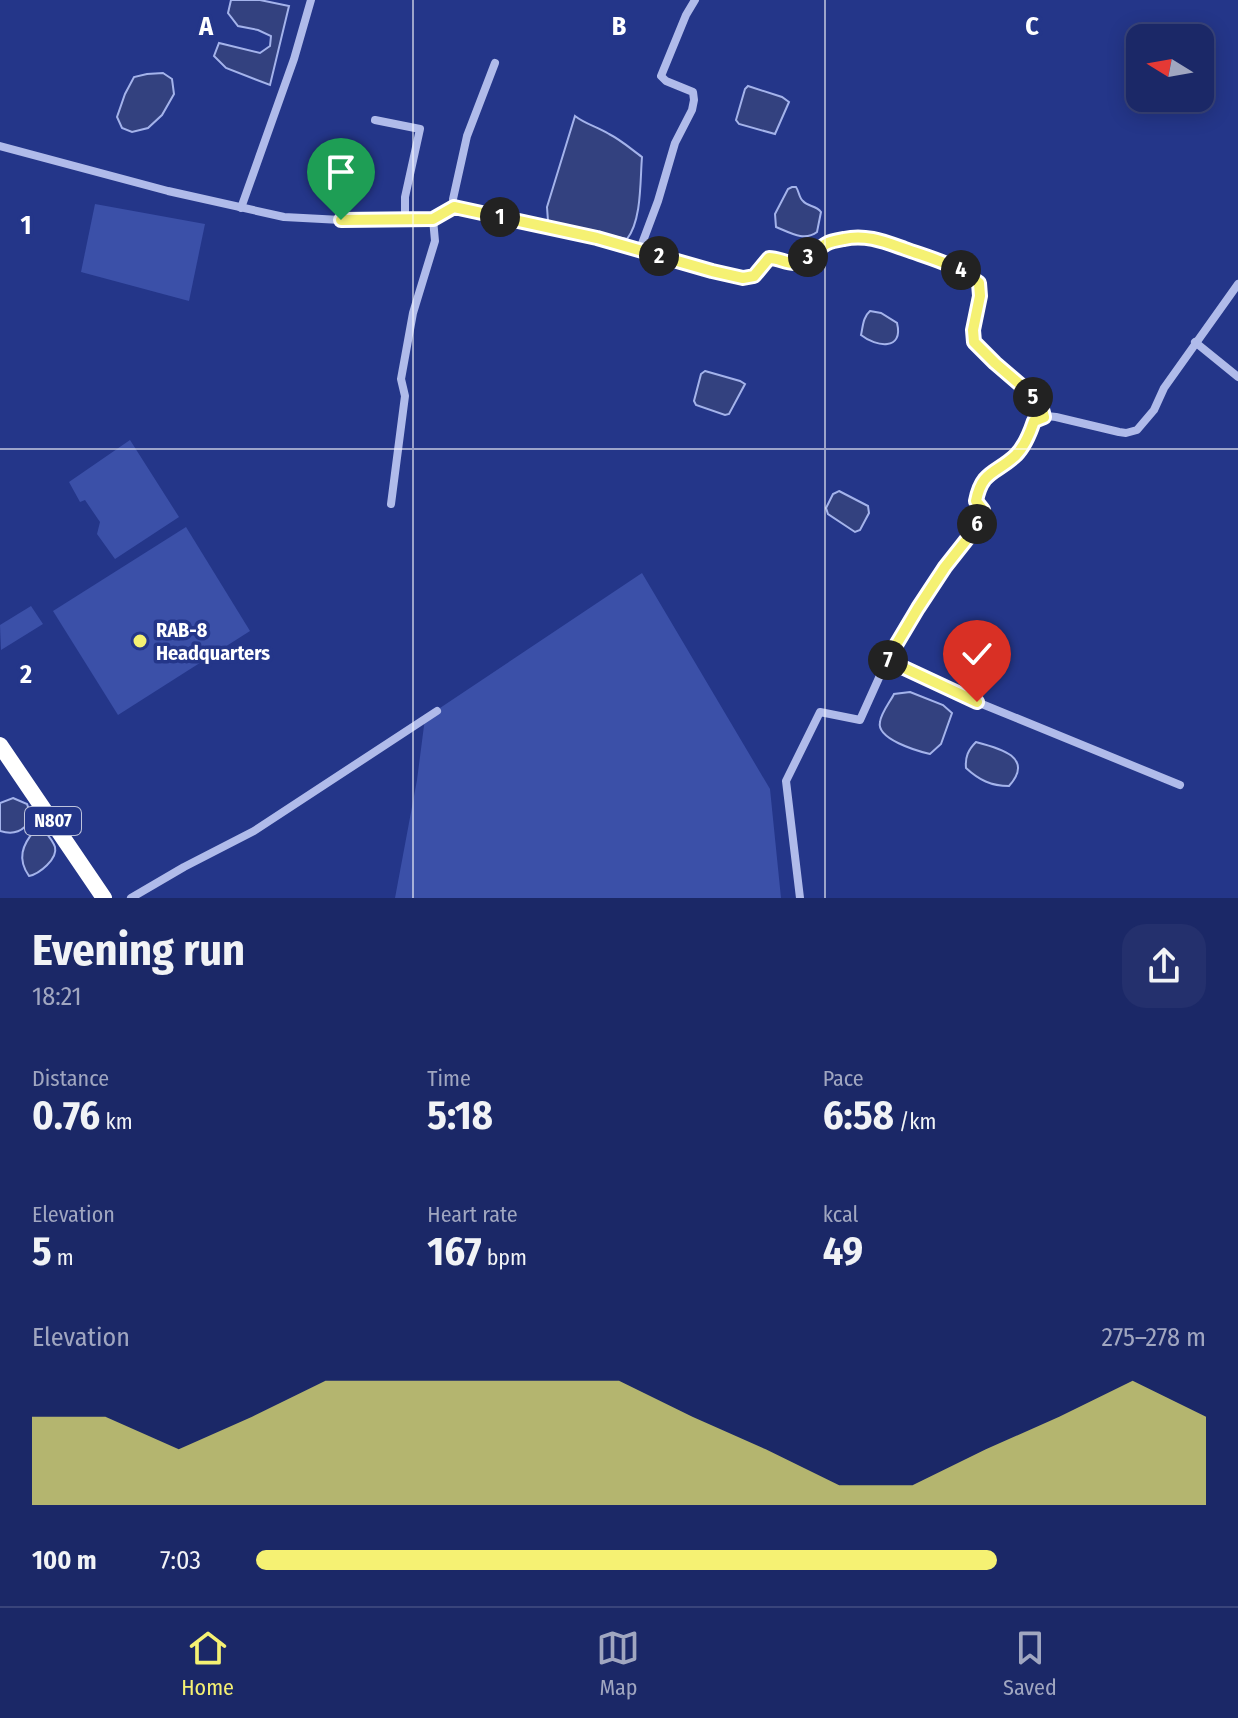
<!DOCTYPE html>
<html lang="en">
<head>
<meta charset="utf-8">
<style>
  body { margin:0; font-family:"Fira Sans Condensed",sans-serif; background:#24306d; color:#f1f3f6; height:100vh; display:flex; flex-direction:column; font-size:30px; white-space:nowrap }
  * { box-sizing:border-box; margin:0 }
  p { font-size:26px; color:#a0a6c0 }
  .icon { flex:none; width:44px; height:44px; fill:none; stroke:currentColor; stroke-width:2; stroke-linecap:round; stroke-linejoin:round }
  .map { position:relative; height:898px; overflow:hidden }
  .drawer { display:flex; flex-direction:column; background:#1b2867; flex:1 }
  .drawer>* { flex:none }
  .needle { width:52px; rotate:281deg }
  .buttons { position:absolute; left:1126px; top:24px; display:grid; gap:16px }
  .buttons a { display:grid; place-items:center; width:88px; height:88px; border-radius:16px; background:#1b2867; box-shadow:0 4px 20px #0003,0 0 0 2px #39447b; font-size:40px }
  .pin { position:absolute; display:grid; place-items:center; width:68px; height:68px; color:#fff; margin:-82px -34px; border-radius:50% 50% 50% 0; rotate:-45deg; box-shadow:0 0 8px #0007 }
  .pin .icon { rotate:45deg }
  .km { position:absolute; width:40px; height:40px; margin:-20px; border-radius:50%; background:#222; color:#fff; font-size:22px; line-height:40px; text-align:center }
  .round { display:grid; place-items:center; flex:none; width:84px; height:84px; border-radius:24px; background:#24306d }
  .overview { display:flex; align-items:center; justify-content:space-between; height:136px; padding:0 32px }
  h1 { font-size:44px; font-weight:700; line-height:60px }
  .stats { display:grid; grid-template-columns:repeat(3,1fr); gap:12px; height:136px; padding:8px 32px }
  .stats div { display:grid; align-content:center }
  .stats b { font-size:40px; font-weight:700 }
  .stats small { font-size:22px; font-weight:400 }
  .stats p { font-size:22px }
  .chart { height:224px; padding:16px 32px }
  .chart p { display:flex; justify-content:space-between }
  .chart svg { width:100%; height:144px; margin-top:8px; fill:#f5f173; opacity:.7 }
  ul { padding:0 32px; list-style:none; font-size:26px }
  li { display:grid; grid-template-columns:128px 96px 1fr; align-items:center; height:60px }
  li i { height:20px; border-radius:10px; background:#f5f173 }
  .tab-bar { display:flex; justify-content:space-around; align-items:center; height:112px; border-top:2px solid #39447b; background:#1b2867; font-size:22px; color:#a0a6c0 }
  .tab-bar a { display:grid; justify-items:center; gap:4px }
  .tab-bar .selected { color:#f5f173 }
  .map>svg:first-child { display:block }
  .green { fill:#3b50a8 }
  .water { fill:#33417f; stroke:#a4b3eb; stroke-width:2 }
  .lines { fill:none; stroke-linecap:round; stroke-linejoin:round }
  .street { stroke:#b0bbea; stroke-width:8 }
  .highway { stroke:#fff; stroke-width:16 }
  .route-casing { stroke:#fff; stroke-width:16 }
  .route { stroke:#f5f173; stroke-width:10 }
  .grid { fill:none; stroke:#fff; stroke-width:2; stroke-opacity:0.55 }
  .poi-dot { fill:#f5f173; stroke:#243689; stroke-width:3 }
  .labels { text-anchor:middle; stroke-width:7; stroke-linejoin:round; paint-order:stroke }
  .shield { fill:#243689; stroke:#bdc3dc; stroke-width:2 }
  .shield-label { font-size:18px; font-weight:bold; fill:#fff }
  .poi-label { font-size:20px; font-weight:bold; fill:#fff; stroke:#243689; text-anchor:start }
  .grid-label { font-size:26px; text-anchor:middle; font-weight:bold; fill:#fff; stroke:#243689; stroke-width:7; stroke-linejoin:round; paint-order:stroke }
</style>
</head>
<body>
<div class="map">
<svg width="1238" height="898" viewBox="0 0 1238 898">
  <rect width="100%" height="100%" fill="#243689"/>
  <g class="green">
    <path d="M95,204L205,224L189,301L81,272Z"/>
    <path d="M130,440L179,517L115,559L97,534L100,522L85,500L80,502L69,482Z"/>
    <path d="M186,527L250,631L118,715L53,611Z"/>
    <path d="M642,573L770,789L781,898H395L417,780L425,718Z"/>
    <path d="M31,606L43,624L1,650L0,625Z"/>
  </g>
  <g class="water">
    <path d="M231,0H260L289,6L270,85L226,68L214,56L219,43L260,53L270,46L271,36L258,30L238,26L228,13Z"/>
    <path d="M163,73L172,79L174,94L162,115L148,128L132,132L122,128L117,117L125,94L134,77L147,74Z"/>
    <path d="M748,86L782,97L789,102L775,134L739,124L736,120L745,89Z"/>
    <path d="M575,116C585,124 598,127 609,134C621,140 631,149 642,157C640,180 642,220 627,239L551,224L548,221L547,207Z"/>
    <path d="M792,187H796C799,191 799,198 803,201C808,207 816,205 821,212L817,232C804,242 789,232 776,227L775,214L788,189Z"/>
    <path d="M870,311L881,313L897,323C904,351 876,347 861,335C863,326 863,317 870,311Z"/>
    <path d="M705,371L740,381L745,384L729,414L725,415L696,405L694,401L701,374Z"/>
    <path d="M839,491L868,506L869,513L860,530L855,532L828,514L826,508L833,494Z"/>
    <path d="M910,692L943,705L952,713L941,744L930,754C917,751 876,739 880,722C881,713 890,702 894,694Z"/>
    <path d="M976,742C999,748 1035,757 1009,786C991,786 979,780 966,768C965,757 968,750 976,742Z"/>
    <path d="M13,798L27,804C36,824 20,837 0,831V803Z"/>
    <path d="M43,829C47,834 53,841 55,847C58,859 39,874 29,876C17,859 22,845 35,830Z"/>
  </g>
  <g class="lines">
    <g class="street">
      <path d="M375,120L420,129L405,197V218"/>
      <path d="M0,146L168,191L284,217L341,220L433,219L435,241L413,313L401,379L405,396L391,504"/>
      <path d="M454,207L453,199L467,136L495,63"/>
      <path d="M241,208L294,59L311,0"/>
      <path d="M433,219L454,207L597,238L712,271L743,278L754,276L769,258C778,258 786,263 794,263C807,263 816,249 826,244C831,241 838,240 844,238C867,234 885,242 905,250C933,260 955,264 979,283C981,303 971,322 974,342L1037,399L1041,405L1044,417"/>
      <path d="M640,249L658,201L675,143L692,110L694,100L693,92L666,81L661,76L686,15L695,0"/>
      <path d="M1195,342L1238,377"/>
      <path d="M887,660L918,608L945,567L975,529L983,510L976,501C983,470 996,474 1016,455C1025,446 1030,433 1034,421L1047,416L1056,417L1119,432L1126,433L1137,430L1154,410L1164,388L1238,284"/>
      <path d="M131,898L184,867L254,831L437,711"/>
      <path d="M800,898L786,781L820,712L860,720L887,660L977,702L1180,785"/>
    </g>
    <path class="highway" d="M0,745L104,898"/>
  </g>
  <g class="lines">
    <g class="route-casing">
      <path id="route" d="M341,220L433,219L454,207L597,238L712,271L743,278L754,276L769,258C778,258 786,263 794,263C806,263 816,250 826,244C831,241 838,240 844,239C866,234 885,242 905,249C933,259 955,264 979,283L980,296L973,330L974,342L995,363L1037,399L1041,405L1044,417L1034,421C1030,433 1025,446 1016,455C996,474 982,470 976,501L983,510L975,529L945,567L918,608L887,660L977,702"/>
    </g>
    <use href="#route" class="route"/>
  </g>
  <path class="grid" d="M413,0V898M825,0V898M0,449H1238"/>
  <circle class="poi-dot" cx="140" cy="641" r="8"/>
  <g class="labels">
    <rect class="shield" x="25" y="807" width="56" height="28" rx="6"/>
    <g class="shield-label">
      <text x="53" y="827">N807</text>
    </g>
    <g class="poi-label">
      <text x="156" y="637">RAB-8<tspan x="156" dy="23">Headquarters</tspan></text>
    </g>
  </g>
  <g class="grid-label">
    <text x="206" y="35">A</text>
    <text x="619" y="35">B</text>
    <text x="1032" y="35">C</text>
    <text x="26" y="234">1</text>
    <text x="26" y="683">2</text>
  </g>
</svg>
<div class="buttons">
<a><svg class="needle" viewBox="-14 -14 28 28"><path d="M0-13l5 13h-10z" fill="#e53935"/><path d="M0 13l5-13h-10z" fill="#a0a6c0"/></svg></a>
</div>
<div class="pin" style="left:341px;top:220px;background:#1e9e55"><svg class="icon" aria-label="arrive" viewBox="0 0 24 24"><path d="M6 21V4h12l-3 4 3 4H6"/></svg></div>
<div class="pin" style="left:977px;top:702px;background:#d93025"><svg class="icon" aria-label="check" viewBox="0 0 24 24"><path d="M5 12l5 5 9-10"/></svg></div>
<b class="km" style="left:500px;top:217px">1</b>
<b class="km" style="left:659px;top:256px">2</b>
<b class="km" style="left:808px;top:257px">3</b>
<b class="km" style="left:961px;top:270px">4</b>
<b class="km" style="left:1033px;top:397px">5</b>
<b class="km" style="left:977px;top:524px">6</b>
<b class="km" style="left:888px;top:660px">7</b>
</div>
<section class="drawer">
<div class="overview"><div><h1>Evening run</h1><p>18:21</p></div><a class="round"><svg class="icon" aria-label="share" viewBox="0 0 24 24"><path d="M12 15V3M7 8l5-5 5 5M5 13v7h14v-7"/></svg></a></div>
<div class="stats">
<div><p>Distance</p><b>0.76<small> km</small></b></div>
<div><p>Time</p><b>5:18</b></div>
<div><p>Pace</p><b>6:58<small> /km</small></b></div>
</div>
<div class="stats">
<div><p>Elevation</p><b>5<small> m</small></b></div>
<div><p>Heart rate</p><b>167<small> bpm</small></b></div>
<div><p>kcal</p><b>49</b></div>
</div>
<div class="chart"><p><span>Elevation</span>275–278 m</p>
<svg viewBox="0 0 160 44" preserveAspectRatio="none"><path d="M0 44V17L10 17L20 27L30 17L40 6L50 6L60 6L70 6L80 6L90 17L100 27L110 38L120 38L130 27L140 17L150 6L160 17V44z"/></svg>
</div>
<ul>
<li><b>100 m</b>7:03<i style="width:78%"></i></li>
</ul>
</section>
<nav class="tab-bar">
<a class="selected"><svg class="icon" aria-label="home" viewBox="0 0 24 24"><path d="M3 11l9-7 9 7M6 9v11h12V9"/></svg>Home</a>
<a><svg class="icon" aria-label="map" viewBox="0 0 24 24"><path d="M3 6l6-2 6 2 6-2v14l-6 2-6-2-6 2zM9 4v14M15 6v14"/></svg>Map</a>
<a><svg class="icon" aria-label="saved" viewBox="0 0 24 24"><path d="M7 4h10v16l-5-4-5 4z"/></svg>Saved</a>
</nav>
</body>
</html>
